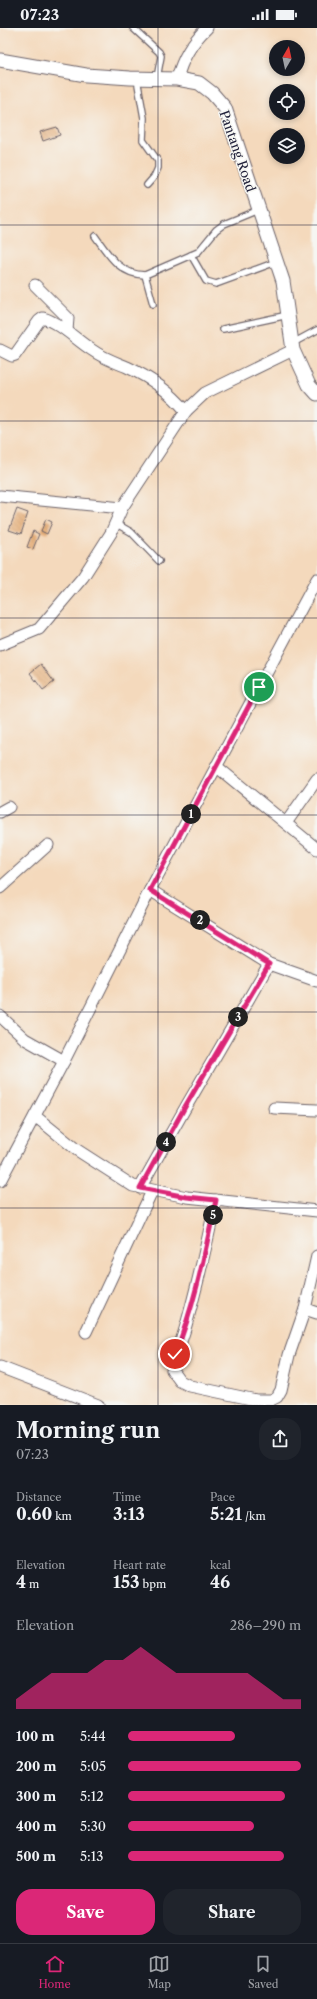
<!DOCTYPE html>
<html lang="en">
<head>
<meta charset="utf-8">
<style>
  body { margin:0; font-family:"Libre Caslon Text",serif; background:#20242c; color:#f1f3f6; height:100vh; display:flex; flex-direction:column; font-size:15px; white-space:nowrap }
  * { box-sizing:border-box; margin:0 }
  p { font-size:13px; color:#9ea1a6 }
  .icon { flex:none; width:22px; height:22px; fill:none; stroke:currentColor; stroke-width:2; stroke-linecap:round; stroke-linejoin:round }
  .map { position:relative; height:1377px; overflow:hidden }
  .details { display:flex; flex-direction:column; background:#171b24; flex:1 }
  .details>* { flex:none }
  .needle { width:26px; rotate:9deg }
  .fabs { position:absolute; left:269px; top:12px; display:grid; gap:8px }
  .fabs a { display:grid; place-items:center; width:36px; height:36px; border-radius:50%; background:#171b24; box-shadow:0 2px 6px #0003; font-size:20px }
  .pin { position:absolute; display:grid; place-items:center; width:34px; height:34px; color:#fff; margin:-17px; border:2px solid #fff; border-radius:50%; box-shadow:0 1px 4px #0007 }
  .km { position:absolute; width:20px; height:20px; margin:-10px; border-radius:50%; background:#222; color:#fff; font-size:11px; line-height:20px; text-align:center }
  .round { display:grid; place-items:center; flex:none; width:42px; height:42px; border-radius:16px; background:#20242c }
  .summary { display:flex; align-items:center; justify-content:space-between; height:68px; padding:0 16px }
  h1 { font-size:22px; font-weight:700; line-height:30px }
  .stats { display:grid; grid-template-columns:repeat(3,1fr); gap:6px; height:68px; padding:4px 16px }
  .stats div { display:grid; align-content:center }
  .stats b { font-size:17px; font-weight:700 }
  .stats small { font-size:11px; font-weight:400 }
  .stats p { font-size:11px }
  .chart { height:112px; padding:8px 16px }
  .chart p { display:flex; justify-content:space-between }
  .chart svg { width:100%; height:72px; margin-top:4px; fill:#db2777; opacity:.7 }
  .button { display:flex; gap:8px; margin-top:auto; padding:8px 16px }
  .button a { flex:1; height:46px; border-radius:16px; background:#db2777; color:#fff; font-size:16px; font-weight:700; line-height:46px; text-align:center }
  .button a+a { background:#20242c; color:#f1f3f6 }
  ul { padding:0 16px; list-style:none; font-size:13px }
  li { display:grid; grid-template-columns:64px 48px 1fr; align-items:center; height:30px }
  li i { height:10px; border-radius:5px; background:#db2777 }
  .status { display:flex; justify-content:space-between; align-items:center; height:28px; padding:0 20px; background:#171b24; direction:ltr }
  .status svg { height:11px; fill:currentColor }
  .dock { display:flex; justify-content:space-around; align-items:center; height:56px; border-top:1px solid #363941; background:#171b24; font-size:11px; color:#9ea1a6 }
  .dock a { display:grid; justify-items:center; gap:2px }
  .dock .active { color:#db2777 }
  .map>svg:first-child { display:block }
  .building { fill:url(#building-back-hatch) }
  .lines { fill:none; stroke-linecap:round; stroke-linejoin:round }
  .service-casing { stroke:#6c6268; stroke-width:8 }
  .minor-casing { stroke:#6c6268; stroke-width:13 }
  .tertiary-casing { stroke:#6c6268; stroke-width:15 }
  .service { stroke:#fff; stroke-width:5.5 }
  .minor { stroke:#fff; stroke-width:11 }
  .tertiary { stroke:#fff; stroke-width:13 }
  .route-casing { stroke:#fff; stroke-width:8 }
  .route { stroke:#db2777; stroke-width:5 }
  .grid { fill:none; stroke:#22223b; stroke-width:1; stroke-opacity:0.55 }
  .labels { text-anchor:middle; stroke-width:3; stroke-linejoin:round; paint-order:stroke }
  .street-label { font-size:13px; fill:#22223b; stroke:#f6f6f2 }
</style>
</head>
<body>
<div class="status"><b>07:23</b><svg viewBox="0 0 49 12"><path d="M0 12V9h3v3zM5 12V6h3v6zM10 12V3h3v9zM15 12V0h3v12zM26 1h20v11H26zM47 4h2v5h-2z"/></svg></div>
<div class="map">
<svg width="317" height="1377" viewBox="0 0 317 1377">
  <defs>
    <pattern id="building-back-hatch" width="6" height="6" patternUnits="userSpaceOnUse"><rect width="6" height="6" fill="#e6b07c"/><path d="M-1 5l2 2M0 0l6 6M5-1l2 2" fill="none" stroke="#c5976c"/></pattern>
  </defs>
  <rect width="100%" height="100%" fill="#f6f6f2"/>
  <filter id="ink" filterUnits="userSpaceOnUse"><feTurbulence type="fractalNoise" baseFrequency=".025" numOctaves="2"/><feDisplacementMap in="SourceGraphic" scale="8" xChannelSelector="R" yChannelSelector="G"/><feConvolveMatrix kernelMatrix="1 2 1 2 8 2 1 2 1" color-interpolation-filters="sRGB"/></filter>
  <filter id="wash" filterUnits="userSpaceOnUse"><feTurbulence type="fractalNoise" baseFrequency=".012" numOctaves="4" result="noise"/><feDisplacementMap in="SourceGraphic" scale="16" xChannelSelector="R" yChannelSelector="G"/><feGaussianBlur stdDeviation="0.9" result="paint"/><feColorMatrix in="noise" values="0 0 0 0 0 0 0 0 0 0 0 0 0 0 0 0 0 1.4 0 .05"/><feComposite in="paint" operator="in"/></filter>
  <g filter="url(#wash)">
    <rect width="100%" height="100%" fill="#f4d9bc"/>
    <g id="blocks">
      <g class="building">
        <path d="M57,99L60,107L43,113L40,104Z"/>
        <path d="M17,481L28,485L21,506L9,502Z"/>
        <path d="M46,491L52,494L47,506L41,503Z"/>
        <path d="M33,503L39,506L33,521L27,519Z"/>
        <path d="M41,636L54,654L43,662L30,645Z"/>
      </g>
    </g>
  </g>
  <g filter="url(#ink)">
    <use href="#blocks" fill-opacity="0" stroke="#6c6268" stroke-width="1"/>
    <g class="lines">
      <g class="service-casing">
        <g id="service">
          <path d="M133,0L159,24L161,28L157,50"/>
          <path d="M137,51L144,90L143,112L158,133V140L154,149L147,157"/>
          <path d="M95,208C108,226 120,247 145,247"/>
          <path d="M191,227L206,253L216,256L276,234"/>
          <path d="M153,276L145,247L198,224L216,202L224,196L258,182"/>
          <path d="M223,301L288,287"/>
          <path d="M293,315L317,302"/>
          <path d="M115,495L131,504L159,533"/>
        </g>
      </g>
      <g class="minor-casing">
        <g id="minor">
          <path d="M177,51C182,31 192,14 207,0"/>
          <path d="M35,257L68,290L67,303"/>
          <path d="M0,322L12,328L15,327L39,293L43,290C62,296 76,312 92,322C103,330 115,334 127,339C149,349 171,365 186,383"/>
          <path d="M0,468L122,480"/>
          <path d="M0,617L39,601L83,549L111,505L122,480L186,383L205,365L293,322"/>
          <path d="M216,738L317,821"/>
          <path d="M0,784L9,779"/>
          <path d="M286,795L317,751"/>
          <path d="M0,860L48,817"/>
          <path d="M150,862L269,936L317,953"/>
          <path d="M0,988L25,1011L64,1033"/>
          <path d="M274,1080L317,1082"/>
          <path d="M35,1088L77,1122L133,1158L187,1169L317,1183"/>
          <path d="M0,1153L64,1033L150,862L317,551"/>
          <path d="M140,1160L187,1077L269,936"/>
          <path d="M216,1172C207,1215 197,1259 185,1301C181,1315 175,1328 172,1342L180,1353L190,1358L256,1372H271L277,1369L281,1362L289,1327L305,1281L317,1228"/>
          <path d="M305,1281L317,1285"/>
          <path d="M86,1304L152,1163"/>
          <path d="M0,1339L98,1377"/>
        </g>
      </g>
      <g class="tertiary-casing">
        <path id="tertiary" d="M0,32L86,47L130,50L177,51L199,55L212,65L225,80L283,253L293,322L309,357L317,366"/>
      </g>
      <use href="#service" class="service"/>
      <use href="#minor" class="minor"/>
      <use href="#tertiary" class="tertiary"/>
    </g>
  </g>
  <g class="lines" filter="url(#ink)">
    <g class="route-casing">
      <path id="route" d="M175,1326C195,1277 205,1224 216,1172L187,1169L140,1160L186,1077L269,936L150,862L259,659"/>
    </g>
    <use href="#route" class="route"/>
  </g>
  <path class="grid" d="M158,0V1377M0,197H317M0,393H317M0,590H317M0,787H317M0,984H317M0,1180H317"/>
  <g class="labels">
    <g class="street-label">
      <text transform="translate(238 123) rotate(71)" y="5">Pantang Road</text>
    </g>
  </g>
</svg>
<div class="fabs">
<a><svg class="needle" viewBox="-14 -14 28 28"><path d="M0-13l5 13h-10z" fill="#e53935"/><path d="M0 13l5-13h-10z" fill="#9ea1a6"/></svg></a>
<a><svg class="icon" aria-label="locate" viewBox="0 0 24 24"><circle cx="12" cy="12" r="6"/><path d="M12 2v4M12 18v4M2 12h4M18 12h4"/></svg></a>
<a><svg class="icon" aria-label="layers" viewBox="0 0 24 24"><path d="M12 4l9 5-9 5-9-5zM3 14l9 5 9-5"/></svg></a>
</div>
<div class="pin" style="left:259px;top:659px;background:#1e9e55"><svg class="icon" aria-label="arrive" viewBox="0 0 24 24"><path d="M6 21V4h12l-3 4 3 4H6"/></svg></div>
<div class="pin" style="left:175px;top:1326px;background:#d93025"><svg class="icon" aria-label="check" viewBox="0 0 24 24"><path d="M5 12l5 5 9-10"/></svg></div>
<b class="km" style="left:191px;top:786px">1</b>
<b class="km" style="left:200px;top:892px">2</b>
<b class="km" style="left:238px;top:989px">3</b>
<b class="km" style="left:166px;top:1114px">4</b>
<b class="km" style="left:213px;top:1187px">5</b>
</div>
<section class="details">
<div class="summary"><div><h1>Morning run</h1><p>07:23</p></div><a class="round"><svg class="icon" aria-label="share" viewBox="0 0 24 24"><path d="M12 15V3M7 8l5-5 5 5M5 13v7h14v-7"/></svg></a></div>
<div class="stats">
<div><p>Distance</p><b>0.60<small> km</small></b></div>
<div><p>Time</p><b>3:13</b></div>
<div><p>Pace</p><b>5:21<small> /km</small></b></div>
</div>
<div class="stats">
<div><p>Elevation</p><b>4<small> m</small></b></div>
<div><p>Heart rate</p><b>153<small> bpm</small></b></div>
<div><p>kcal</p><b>46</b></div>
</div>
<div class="chart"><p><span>Elevation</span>286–290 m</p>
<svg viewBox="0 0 160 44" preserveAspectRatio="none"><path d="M0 44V38L10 30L20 22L30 22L40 22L50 14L60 14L70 6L80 14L90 22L100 22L110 22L120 22L130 22L140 30L150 38L160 38V44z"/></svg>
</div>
<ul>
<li><b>100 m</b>5:44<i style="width:62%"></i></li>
<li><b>200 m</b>5:05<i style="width:100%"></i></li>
<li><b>300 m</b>5:12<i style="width:91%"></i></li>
<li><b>400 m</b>5:30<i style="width:73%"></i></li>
<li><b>500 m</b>5:13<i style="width:90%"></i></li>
</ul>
<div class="button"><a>Save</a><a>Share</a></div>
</section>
<nav class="dock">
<a class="active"><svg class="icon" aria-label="home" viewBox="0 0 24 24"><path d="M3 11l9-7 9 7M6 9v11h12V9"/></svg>Home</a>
<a><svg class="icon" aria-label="map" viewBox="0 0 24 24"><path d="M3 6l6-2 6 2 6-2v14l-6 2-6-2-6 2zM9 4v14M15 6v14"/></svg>Map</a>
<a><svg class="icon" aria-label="saved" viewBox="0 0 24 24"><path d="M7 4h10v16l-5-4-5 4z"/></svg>Saved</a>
</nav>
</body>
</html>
